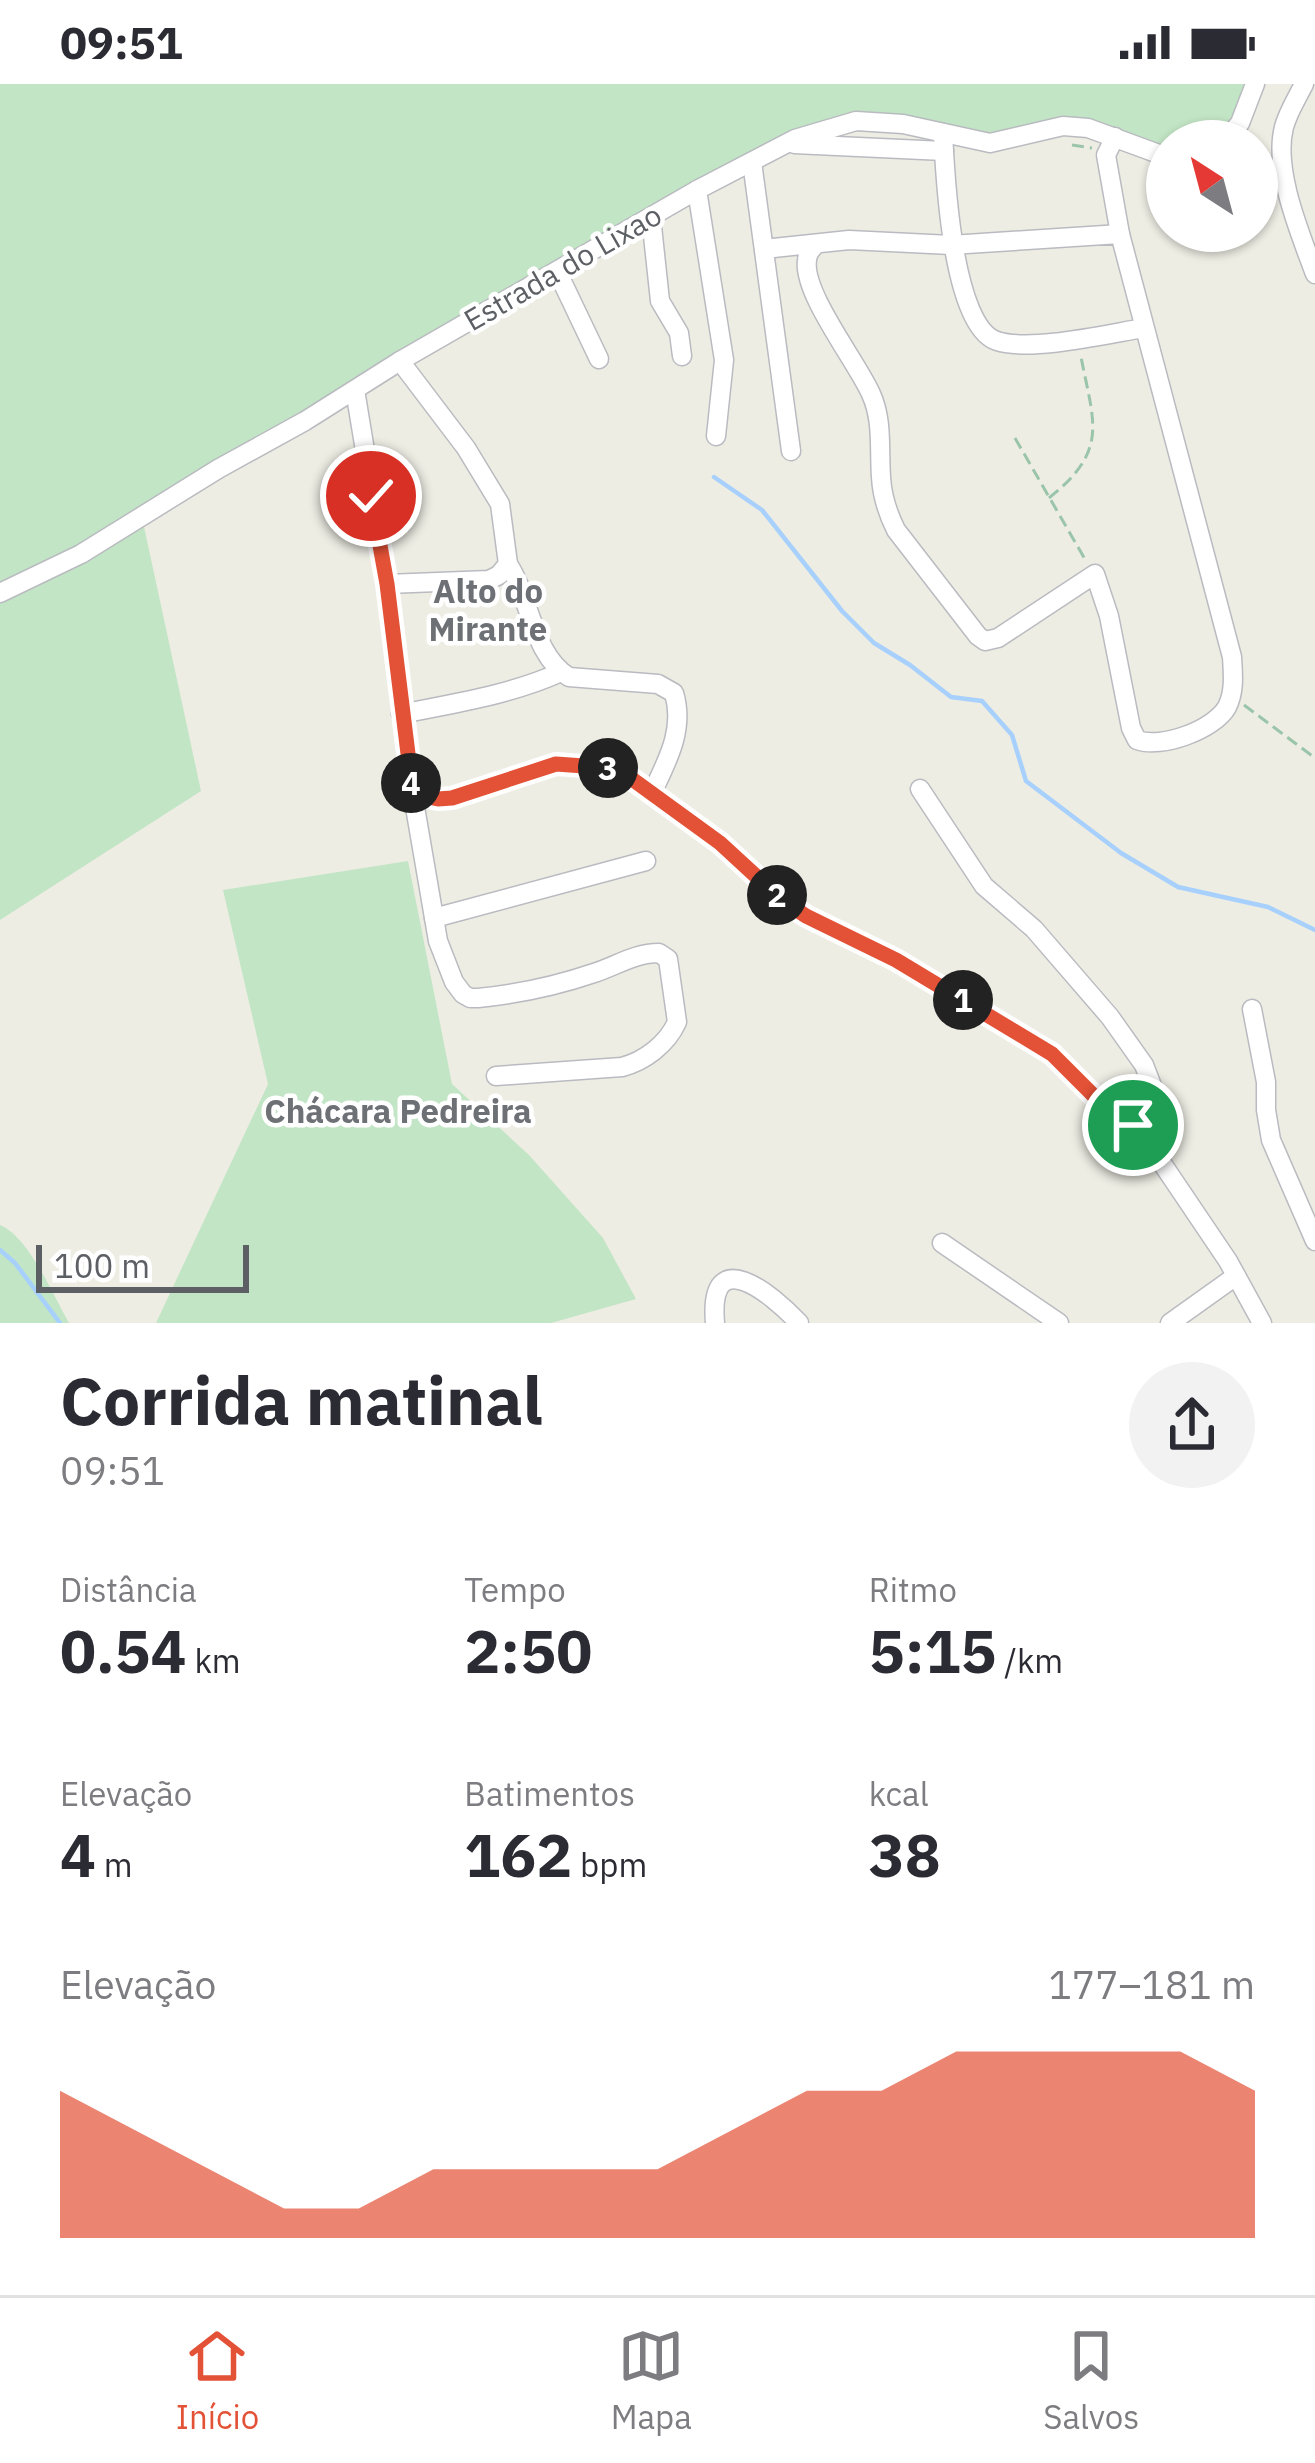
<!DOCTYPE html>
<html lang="pt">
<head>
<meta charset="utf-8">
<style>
  body { margin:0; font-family:"IBM Plex Sans",sans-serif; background:#f2f2f3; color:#2b2b33; height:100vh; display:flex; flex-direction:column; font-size:45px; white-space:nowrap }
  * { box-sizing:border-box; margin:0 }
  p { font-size:39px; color:#7c7c81 }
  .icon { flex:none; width:66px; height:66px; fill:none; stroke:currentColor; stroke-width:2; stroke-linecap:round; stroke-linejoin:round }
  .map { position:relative; height:1239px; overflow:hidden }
  .sheet { display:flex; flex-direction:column; background:#fff; flex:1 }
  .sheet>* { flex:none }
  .needle { width:78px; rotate:324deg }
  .fabs { position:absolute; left:1146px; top:36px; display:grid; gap:24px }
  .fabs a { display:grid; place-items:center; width:132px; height:132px; border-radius:50%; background:#fff; box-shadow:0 3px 9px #0004; font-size:60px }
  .scale { position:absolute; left:36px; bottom:30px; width:213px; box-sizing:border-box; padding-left:12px; border:6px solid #5c5f64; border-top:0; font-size:33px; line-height:42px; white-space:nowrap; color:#5c5f64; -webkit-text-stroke:9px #fff; paint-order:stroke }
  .pin { position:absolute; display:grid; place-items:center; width:102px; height:102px; color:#fff; margin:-51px; border:6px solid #fff; border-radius:50%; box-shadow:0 3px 12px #0007 }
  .km { position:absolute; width:60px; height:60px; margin:-30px; border-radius:50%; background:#222; color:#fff; font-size:33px; line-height:60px; text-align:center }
  .round { display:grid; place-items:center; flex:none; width:126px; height:126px; border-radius:63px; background:#f2f2f3 }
  .headline { display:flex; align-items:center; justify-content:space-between; height:204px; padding:0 60px }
  h1 { font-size:66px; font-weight:800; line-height:90px }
  .metrics { display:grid; grid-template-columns:repeat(3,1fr); gap:18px; height:204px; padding:12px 60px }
  .metrics div { display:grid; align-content:center }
  .metrics b { font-size:60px; font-weight:800 }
  .metrics small { font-size:33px; font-weight:400 }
  .metrics p { font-size:33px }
  .chart { height:336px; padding:24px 60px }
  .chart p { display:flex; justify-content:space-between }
  .chart svg { width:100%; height:216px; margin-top:12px; fill:#e35136; opacity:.7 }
  .status { display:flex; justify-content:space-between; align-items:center; height:84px; padding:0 60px; background:#fff; direction:ltr }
  .status svg { height:33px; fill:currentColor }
  .menu { display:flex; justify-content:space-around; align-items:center; height:168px; border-top:3px solid #e1e1e2; background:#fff; font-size:33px; color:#7c7c81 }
  .menu a { display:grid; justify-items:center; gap:6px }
  .menu .on { color:#e35136 }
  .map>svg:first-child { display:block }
  .green { fill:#c2e5c5 }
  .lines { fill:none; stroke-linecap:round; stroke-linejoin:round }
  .stream { stroke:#a7d0fc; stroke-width:4.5 }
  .minor-casing { stroke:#b9bbc0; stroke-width:21 }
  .path { stroke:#9bc5ab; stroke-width:3; stroke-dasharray:12 6; stroke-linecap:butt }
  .minor { stroke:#fff; stroke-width:18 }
  .route-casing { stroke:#fff; stroke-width:24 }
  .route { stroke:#e35136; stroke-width:15 }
  .labels { text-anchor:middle; stroke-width:9; stroke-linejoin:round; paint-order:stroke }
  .street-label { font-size:30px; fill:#5c5f64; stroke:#fff }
  .neighbourhood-label { font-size:33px; font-weight:bold; fill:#6d7176; stroke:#fff }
</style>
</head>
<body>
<div class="status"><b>09:51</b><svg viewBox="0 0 49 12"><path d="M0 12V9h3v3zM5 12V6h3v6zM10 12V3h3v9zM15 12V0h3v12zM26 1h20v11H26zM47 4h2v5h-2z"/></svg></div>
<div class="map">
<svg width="1315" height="1239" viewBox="0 0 1315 1239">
  <rect width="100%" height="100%" fill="#eeede4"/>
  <g class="green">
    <path d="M0,0H1245C1239,19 1228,48 1207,56C1196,60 1179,57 1167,57V63L1096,39L993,53L830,36L83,462L0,501Z"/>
    <path d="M143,438L201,707L0,836V513Z"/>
    <path d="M408,777L452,1000L529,1071L603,1154L636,1215L551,1239H156L268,1000L223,806Z"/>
    <path d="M0,1141C29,1153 53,1211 69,1239H0Z"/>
  </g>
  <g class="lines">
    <g class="stream">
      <path d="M714,393L762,426L842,527L874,559L910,581L951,613L982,617L1012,651L1026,697L1121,769L1178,803L1268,823L1315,846"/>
      <path d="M0,1166L15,1179L60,1239"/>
    </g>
    <g class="minor-casing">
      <g id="minor">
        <path d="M1304,0C1297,14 1288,28 1284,43C1273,86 1300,149 1315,190"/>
        <path d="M943,49C945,90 952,243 997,257C1031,268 1107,250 1144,244"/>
        <path d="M1115,53L1106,71L1120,150"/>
        <path d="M1225,57L1240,39L1255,0"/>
        <path d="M794,60L944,67"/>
        <path d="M752,78L791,367"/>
        <path d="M697,106L724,276L716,352"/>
        <path d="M651,133L660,217L679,249L682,272"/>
        <path d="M764,165L849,156L951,161L1120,150L1232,573C1233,590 1235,607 1227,623C1214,646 1161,665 1137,656L1131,644L1109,532L1095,490L998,554L985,557L978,552L896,446C888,430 882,411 881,393C879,365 883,336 871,310C857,278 802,209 807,176C808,168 811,166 816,160"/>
        <path d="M557,187L599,275"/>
        <path d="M355,306L387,500L416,729L438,857L454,898L463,910L470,914H478C518,910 556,902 594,889C616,882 635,869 659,869L668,875L677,938C667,960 645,977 622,983L496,992"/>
        <path d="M508,480C530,513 533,572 569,593L658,600L674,609C685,646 667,677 652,709"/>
        <path d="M387,500L489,496L499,491L508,480L500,420L466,364L400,277"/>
        <path d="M0,509L81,470L218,385L305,337L400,277L697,106L795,55L856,37L903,40L990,59L1063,42L1088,44L1167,73"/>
        <path d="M401,630C456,619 510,611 561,588"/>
        <path d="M920,705L984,802L1034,845L1110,933L1144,981L1154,1007L1145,1054"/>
        <path d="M413,710L438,715L452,714L556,680L612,684L632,695L720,759L782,816L806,833L896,876L1052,970L1099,1017L1145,1054L1228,1177L1262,1239"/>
        <path d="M434,834L646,777"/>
        <path d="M1252,925L1266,998V1026L1271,1056L1315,1157"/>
        <path d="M942,1159L1059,1239"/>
        <path d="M715,1239C708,1157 772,1210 799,1239"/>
        <path d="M1170,1239L1236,1192"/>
      </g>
    </g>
    <g class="path">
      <path d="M1072,61L1092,64"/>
      <path d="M1015,354L1086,477"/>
      <path d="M1049,414C1109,366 1094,340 1081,273"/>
      <path d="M1244,621L1315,674"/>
    </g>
    <use href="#minor" class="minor"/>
  </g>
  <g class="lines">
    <g class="route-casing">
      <path id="route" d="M371,412L387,500L413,710L438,715L452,714L556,680L612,684L632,695L720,759L782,816L806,832L896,876L1052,970L1099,1017L1133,1041"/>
    </g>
    <use href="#route" class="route"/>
  </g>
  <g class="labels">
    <g class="street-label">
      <text transform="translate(563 184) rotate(-30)" y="10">Estrada do Lixao</text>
    </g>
    <g class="neighbourhood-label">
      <text x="488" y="519">Alto do<tspan x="488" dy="38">Mirante</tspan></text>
      <text x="398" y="1039">Chácara Pedreira</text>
    </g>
  </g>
</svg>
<div class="fabs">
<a><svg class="needle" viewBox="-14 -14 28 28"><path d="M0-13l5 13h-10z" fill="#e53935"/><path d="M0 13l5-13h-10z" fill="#7c7c81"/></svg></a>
</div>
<div class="scale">100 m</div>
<div class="pin" style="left:1133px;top:1041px;background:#1e9e55"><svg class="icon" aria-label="arrive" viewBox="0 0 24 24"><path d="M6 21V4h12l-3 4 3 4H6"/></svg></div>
<div class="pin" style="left:371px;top:412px;background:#d93025"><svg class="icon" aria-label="check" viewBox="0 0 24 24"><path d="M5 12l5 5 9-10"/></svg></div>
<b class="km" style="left:963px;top:916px">1</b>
<b class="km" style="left:777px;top:811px">2</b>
<b class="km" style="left:608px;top:684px">3</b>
<b class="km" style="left:411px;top:699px">4</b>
</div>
<section class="sheet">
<div class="headline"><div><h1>Corrida matinal</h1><p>09:51</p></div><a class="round"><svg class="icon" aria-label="share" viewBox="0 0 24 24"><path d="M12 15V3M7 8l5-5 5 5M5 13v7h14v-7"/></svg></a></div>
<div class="metrics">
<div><p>Distância</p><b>0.54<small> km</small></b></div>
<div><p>Tempo</p><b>2:50</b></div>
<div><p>Ritmo</p><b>5:15<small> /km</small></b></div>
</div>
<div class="metrics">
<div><p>Elevação</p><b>4<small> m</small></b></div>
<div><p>Batimentos</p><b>162<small> bpm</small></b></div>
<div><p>kcal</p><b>38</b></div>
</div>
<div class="chart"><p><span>Elevação</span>177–181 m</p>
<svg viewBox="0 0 160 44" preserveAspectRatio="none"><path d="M0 44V14L10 22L20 30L30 38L40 38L50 30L60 30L70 30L80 30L90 22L100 14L110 14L120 6L130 6L140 6L150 6L160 14V44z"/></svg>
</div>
</section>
<nav class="menu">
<a class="on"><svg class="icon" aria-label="home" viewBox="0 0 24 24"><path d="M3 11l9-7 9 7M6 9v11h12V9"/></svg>Início</a>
<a><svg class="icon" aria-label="map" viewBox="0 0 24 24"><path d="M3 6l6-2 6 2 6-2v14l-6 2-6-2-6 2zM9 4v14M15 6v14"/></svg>Mapa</a>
<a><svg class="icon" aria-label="saved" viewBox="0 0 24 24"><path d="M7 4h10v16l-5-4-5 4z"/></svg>Salvos</a>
</nav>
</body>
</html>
